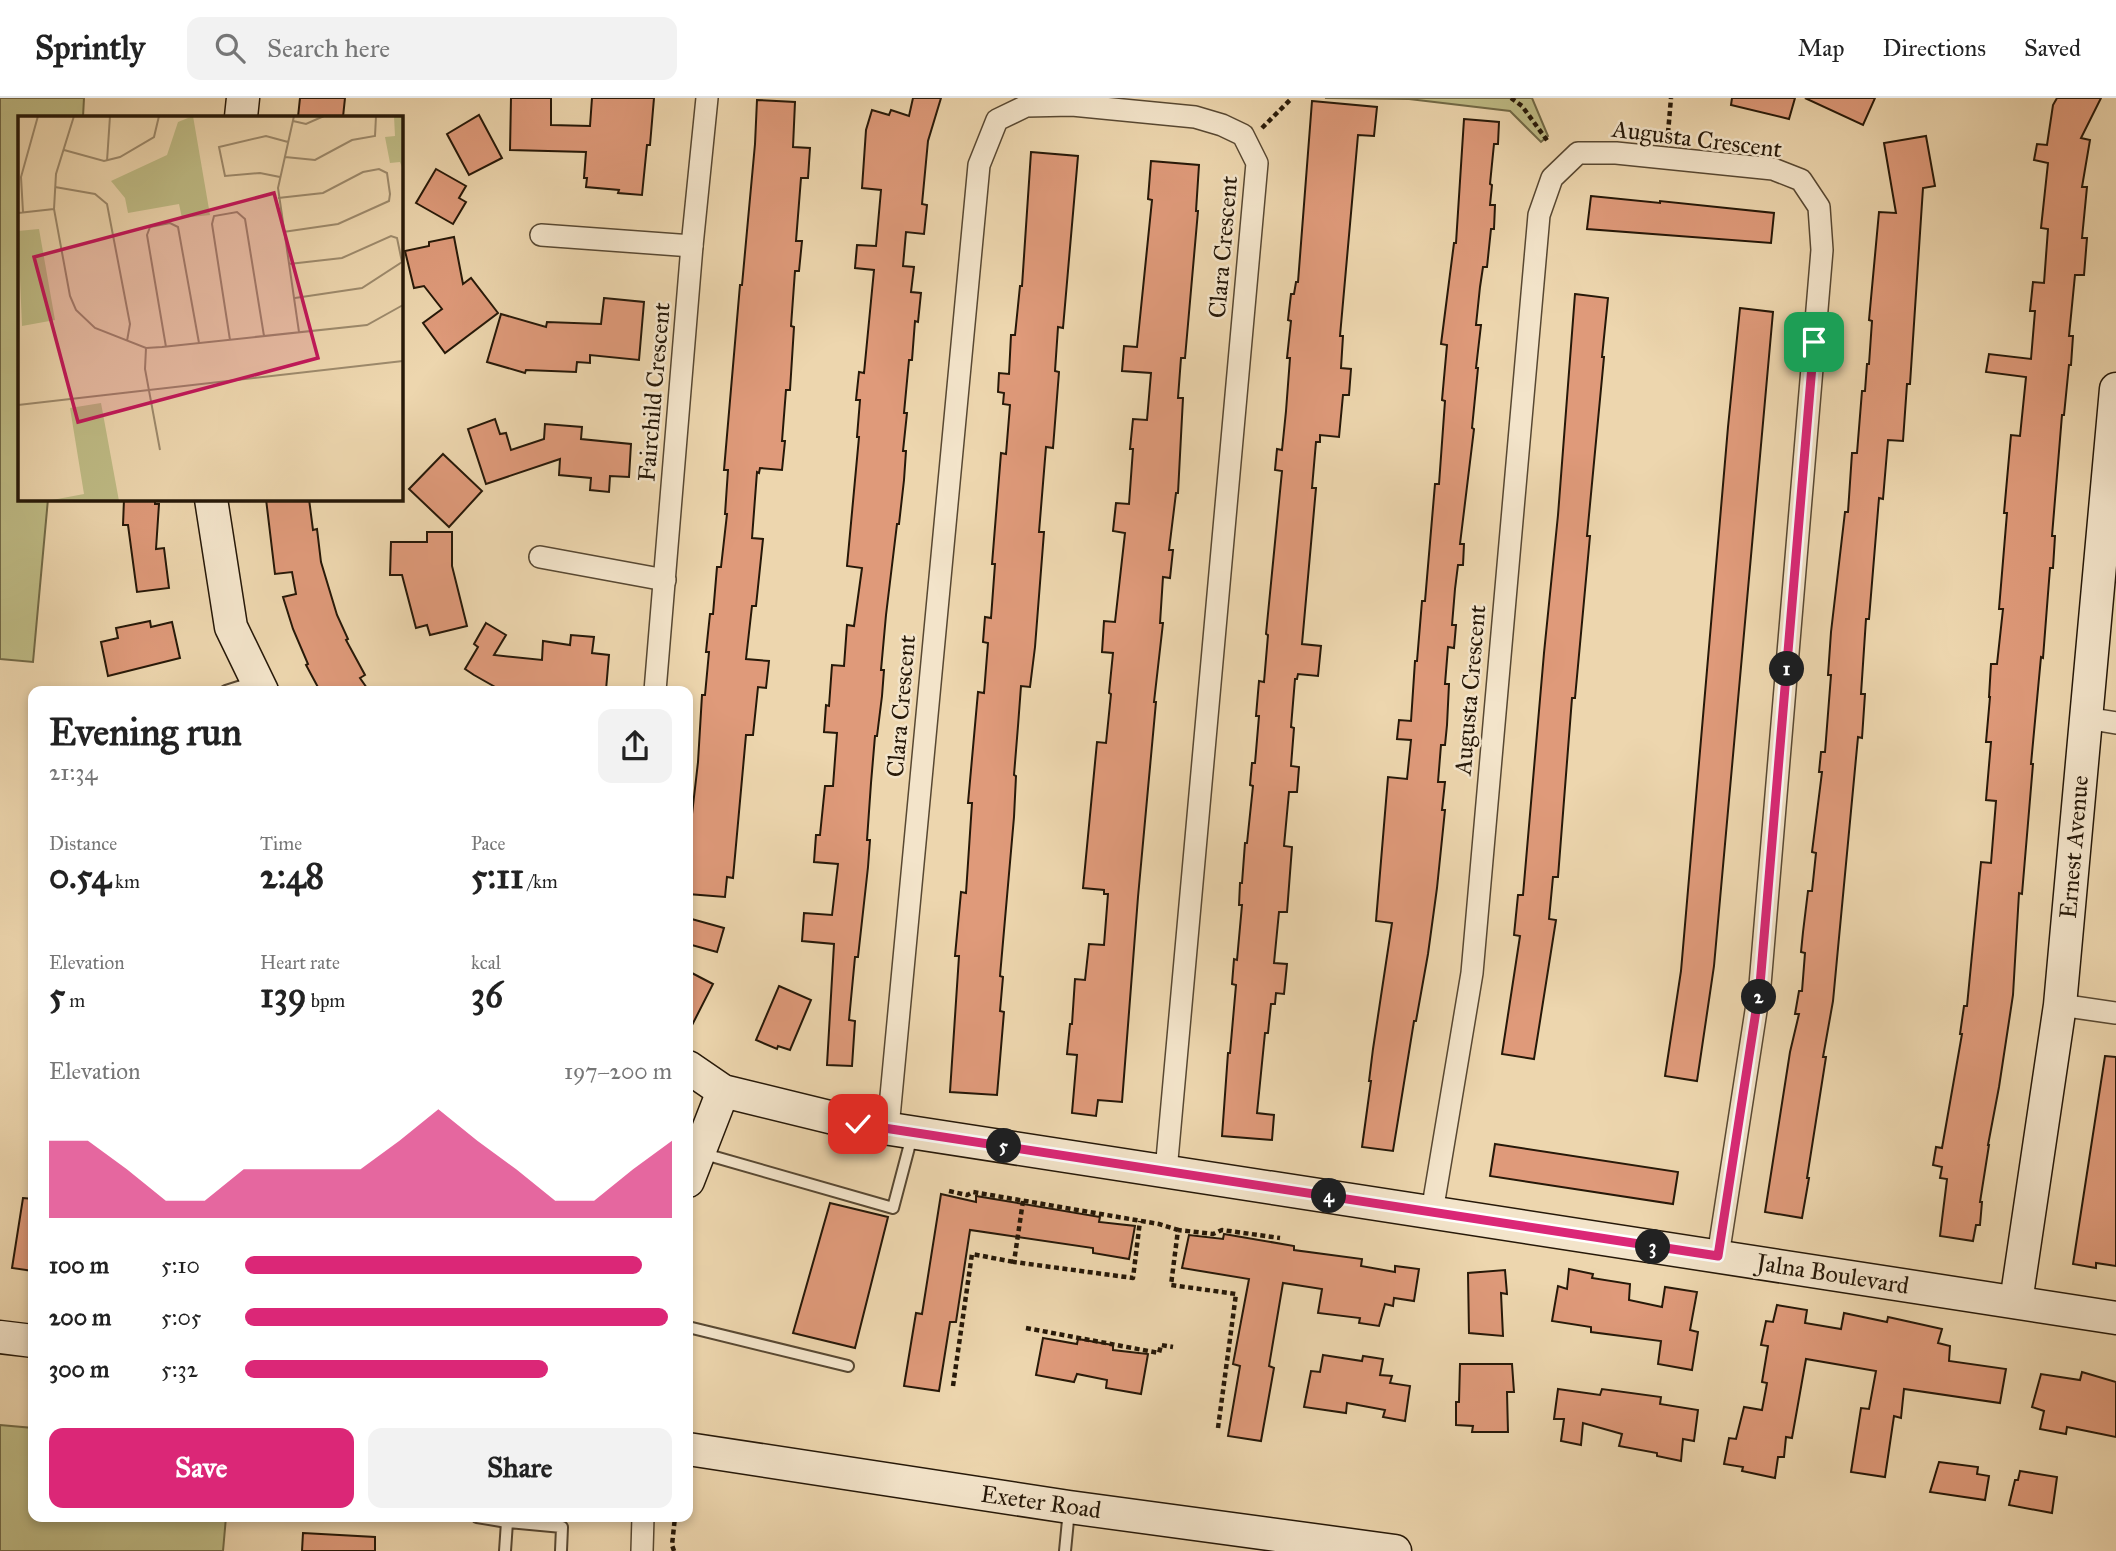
<!DOCTYPE html>
<html lang="en">
<head>
<meta charset="utf-8">
<style>
  body { margin:0; font-family:"IM FELL Great Primer",serif; background:#f2f2f2; color:#222; height:100vh; display:flex; flex-direction:column; font-size:26px; white-space:nowrap }
  * { box-sizing:border-box; margin:0 }
  p { font-size:23px; color:#767676 }
  .icon { flex:none; width:38px; height:38px; fill:none; stroke:currentColor; stroke-width:2; stroke-linecap:round; stroke-linejoin:round }
  .map { position:relative; flex:1; overflow:hidden }
  .details { position:absolute; left:28px; top:588px; width:665px; height:836px; display:flex; flex-direction:column; background:#fff; border-radius:14px; box-shadow:0 4px 10px #0003 }
  .details>* { flex:none }
  .pin { position:absolute; display:grid; place-items:center; width:60px; height:60px; color:#fff; margin:-30px; border-radius:14px; box-shadow:0 4px 10px #0006 }
  .km { position:absolute; width:35px; height:35px; margin:-18px; border-radius:50%; background:#222; color:#fff; font-size:19px; line-height:35px; text-align:center }
  .round { display:grid; place-items:center; flex:none; width:74px; height:74px; border-radius:14px; background:#f2f2f2 }
  .head { display:flex; align-items:center; justify-content:space-between; height:119px; padding:0 21px }
  h1 { font-size:38px; font-weight:700; line-height:52px }
  .stats { display:grid; grid-template-columns:repeat(3,1fr); gap:10px; height:119px; padding:7px 21px }
  .stats div { display:grid; align-content:center }
  .stats b { font-size:35px; font-weight:700 }
  .stats small { font-size:19px; font-weight:400 }
  .stats p { font-size:19px }
  .chart { height:196px; padding:14px 21px }
  .chart p { display:flex; justify-content:space-between }
  .chart svg { width:100%; height:126px; margin-top:7px; fill:#db2777; opacity:.7 }
  .primary-button { display:flex; gap:14px; margin-top:auto; padding:14px 21px }
  .primary-button a { flex:1; height:80px; border-radius:14px; background:#db2777; color:#fff; font-size:28px; font-weight:700; line-height:80px; text-align:center }
  .primary-button a+a { background:#f2f2f2; color:#222 }
  ul { padding:0 21px; list-style:none; font-size:23px }
  li { display:grid; grid-template-columns:112px 84px 1fr; align-items:center; height:52px }
  li i { height:18px; border-radius:9px; background:#db2777 }
  header { display:flex; align-items:center; gap:42px; box-sizing:border-box; height:98px; padding:0 35px; background:#fff; border-bottom:2px solid #e0e0e0 }
  header strong { font-size:33px }
  nav { display:flex; gap:38px; margin-inline-start:auto; font-size:24px }
  .search { width:490px; height:63px; background:#f2f2f2; display:flex; align-items:center; gap:18px; box-sizing:border-box; padding:0 24px; border-radius:14px; color:#767676; font-size:26px }
  .map>svg:first-child { display:block }
  .green { fill:#bfbc86; stroke:#726a47; stroke-width:2 }
  .building { fill:#df9a7a; stroke:#261808; stroke-width:2 }
  .lines { fill:none; stroke-linecap:round; stroke-linejoin:round }
  .lane-casing { stroke:#584832; stroke-width:14 }
  .street-casing { stroke:#584832; stroke-width:24 }
  .secondary-casing { stroke:#261808; stroke-width:35 }
  .path { stroke:#261808; stroke-width:4.5; stroke-dasharray:5 3.5; stroke-linecap:butt }
  .lane { stroke:#f3e4ca; stroke-width:10 }
  .street { stroke:#f3e4ca; stroke-width:21 }
  .secondary { stroke:#f3e4ca; stroke-width:32 }
  .route-casing { stroke:#fff; stroke-width:14 }
  .route { stroke:#db2777; stroke-width:9 }
  .labels { text-anchor:middle; stroke-width:5; stroke-linejoin:round; paint-order:stroke }
  .street-label { font-size:24px; fill:#261808; stroke:#f3e4ca }
  .inset-road { fill:none; stroke:#9d8a6c; stroke-width:2 }
  .view { fill:#c2185b; fill-opacity:0.15; stroke:#c2185b; stroke-width:3.5 }
  .inset-edge { fill:none; stroke:#261808; stroke-width:3.5 }
</style>
</head>
<body>
<header>
<strong>Sprintly</strong>
<div class="search"><svg class="icon" aria-label="search" viewBox="0 0 24 24"><circle cx="10" cy="10" r="6"/><path d="M15 15l6 6"/></svg>Search here</div>
<nav><a>Map</a><a>Directions</a><a>Saved</a></nav>
</header>
<div class="map">
<svg width="2116" height="1453" viewBox="0 0 2116 1453">
  <rect width="100%" height="100%" fill="#edd6ae"/>
  <filter id="stains"><feTurbulence type="fractalNoise" baseFrequency=".00286" numOctaves="4"/><feColorMatrix values="0 0 0 0 .2 0 0 0 0 .09 0 0 0 0 .02 0 0 0 .5 -.17"/></filter>
  <radialGradient id="worn" r=".72"><stop offset=".6" stop-color="#630" stop-opacity="0"/><stop offset="1" stop-color="#630" stop-opacity=".3"/></radialGradient>
  <g class="green">
    <path d="M0,0H84L83,19H19V401H48L33,564L0,561Z"/>
    <path d="M1325,0H1532L1548,38L1541,44L1510,13L1409,1Z"/>
    <path d="M0,1327L33,1330V1419H226L223,1453H0Z"/>
  </g>
  <g class="building">
    <path d="M300,0H345L343,19H298Z"/>
    <path d="M511,0H551V27L590,28L592,0H654L650,47H647L642,97L618,95L619,92L586,89L587,80H584L586,54L510,52Z"/>
    <path d="M913,0H941L928,43L922,106L927,107L924,136L906,134L903,168L914,169L911,194L921,195L918,224L915,223L912,262H909L904,315H907L903,353H906L904,382L899,426H897L886,517L881,572H884L882,598L877,638H875L871,685L867,742H870L868,769L858,859H855L849,922L855,923L852,968L827,967L834,846L802,843L804,815L832,817L838,766L814,764L816,737H820L825,688H833L837,635L824,634L826,607L829,608L832,567L844,568L847,527L854,528L862,470L847,468L859,339H857L860,302H856L859,274L864,275L874,172L855,170L857,147L876,148L881,92L862,90L866,32L872,12L889,17L891,12L909,18Z"/>
    <path d="M1732,0H1795L1789,21L1731,7Z"/>
    <path d="M1805,0H1875L1863,27Z"/>
    <path d="M2057,0H2101L2081,40L2090,42L2082,89H2087L2082,140H2087L2084,177H2075L2069,238H2073L2071,267H2069L2064,317H2062L2052,438H2055L2053,470H2050L2043,560L2041,559L2031,666H2033L2022,796L2019,795L2013,897L1999,989L1988,1047H1989L1980,1104H1982L1980,1127H1976L1973,1143L1940,1138L1947,1081L1940,1080L1942,1069L1933,1067L1936,1049L1942,1050L1962,936H1960L1964,908H1967L1981,764L1991,765L1996,703L1986,702L1991,644H1986L1990,599H1989L1991,566H1997L2003,511H1999L2007,415H2004L2011,337L2020,338L2026,279L1986,274L1989,256L2031,261L2035,213H2030L2033,184L2044,185L2048,131L2041,130L2048,65L2034,62L2037,46L2047,47L2053,7Z"/>
    <path d="M757,2L795,4L793,49L810,50L808,80H801L796,143H802L799,173H795L791,228L794,229L790,292H786L782,343H785L782,372L760,370L759,375L757,374L752,440L763,441L756,508H752L746,561L769,563L766,590L758,589L753,637H746L733,780L727,779L725,799L688,796L690,751H688L698,664L702,597H705L709,554H706L710,516H713L717,469H721L727,416H725L728,372H724L740,187H742L755,46Z"/>
    <path d="M1312,3L1377,9L1374,38L1358,37L1340,238H1343L1341,270L1351,271L1349,297H1343L1339,339L1320,337V344H1316L1312,390H1316L1302,546L1321,548L1318,578L1298,576L1297,581H1295L1291,629L1294,630L1291,668L1299,669L1297,694H1289L1284,748L1292,749L1287,814H1279L1274,865L1287,866L1284,896L1276,895L1275,906H1271L1268,935H1265L1257,1015L1274,1017L1272,1042L1222,1038L1228,955H1230L1236,887L1232,886L1234,861L1237,862L1242,807H1239L1240,785H1242L1245,745H1247L1253,688L1250,687L1252,665H1255L1259,618H1256L1259,583L1264,584L1268,537L1266,536L1282,373L1275,372L1277,351L1282,352L1286,313L1290,260H1287L1291,223L1288,222L1291,196H1294L1296,184H1298Z"/>
    <path d="M479,17L502,60L469,77L447,36Z"/>
    <path d="M1464,21L1499,24L1498,46H1494L1490,86L1492,87L1490,107H1495L1494,131H1491L1487,169H1483L1480,189L1476,227H1481L1476,270H1478L1472,330L1474,331L1460,446H1464L1463,467H1458L1455,491L1452,527H1456L1454,550L1448,549L1445,586H1449L1447,627L1445,647H1441L1438,684H1445L1442,712H1445L1437,790L1428,856L1416,923H1414L1393,1053L1362,1049L1371,983H1369L1373,951L1392,825L1376,823L1388,679L1407,681L1411,642L1397,641L1399,622L1411,623L1415,563H1417L1422,503H1425L1435,386H1439L1445,303L1442,302L1447,247L1441,246L1454,145H1456Z"/>
    <path d="M1926,38L1935,88L1923,90L1910,286H1907L1903,343L1888,342L1883,401L1879,400L1869,521H1866L1861,596H1865L1862,640L1858,639L1833,903L1823,959H1826L1807,1080H1809L1802,1120L1765,1114L1790,954L1799,916H1795L1799,893H1802L1805,855L1801,854L1803,834L1808,793H1812L1816,755L1812,754L1822,674H1819L1821,654H1825L1831,577H1828L1831,534L1845,414H1848L1852,355H1857L1862,293H1865L1867,266H1869L1872,223L1869,222L1879,114L1896,115L1884,45Z"/>
    <path d="M1031,54L1078,58L1063,230L1058,229L1055,273L1059,274L1053,350L1046,349L1039,434H1044L1035,549L1030,589L1021,588L1018,628L1014,677L1016,678L1014,719L1000,878L1003,879L1000,913L1004,914L997,997L950,994L959,858H955L961,794L966,795L972,705H968L978,594L984,595L988,545L983,544L985,519L991,520L995,466H992L1001,355L1006,356L1010,307L1003,306L1004,295L998,294L999,275L1009,276L1011,237H1015L1020,188H1022Z"/>
    <path d="M1151,63L1199,67L1196,113H1198L1185,260H1181L1178,300H1183L1178,395H1176L1169,452H1173L1170,480L1163,479L1160,525H1163L1154,604H1156L1138,799L1122,1004L1098,1002L1096,1018L1072,1015L1077,957L1067,956L1070,926H1072L1075,881L1085,882L1089,846L1104,847L1108,796H1104V792L1083,790L1097,644L1106,645L1111,596L1109,595L1113,555L1102,554L1104,523L1115,524L1125,435L1113,433L1116,405L1129,406L1133,351H1130L1133,321L1147,322L1151,275L1122,273L1124,248L1137,249L1152,102L1148,101Z"/>
    <path d="M436,71L466,88L459,100L466,104L453,126L416,105Z"/>
    <path d="M1591,98L1660,105V103L1774,115L1771,145L1587,131Z"/>
    <path d="M454,139L463,186L471,180L498,215L445,255L423,225L442,211L424,188L414,190L405,153L429,148V144Z"/>
    <path d="M1575,196L1608,200L1602,259H1604L1587,438H1590L1575,600H1572L1558,779H1553L1549,821L1556,822L1534,961L1502,956L1520,838L1514,837L1518,797H1523L1544,555L1558,417Z"/>
    <path d="M604,200L644,204L639,262L590,257V265L577,264L576,274L526,272L525,275L487,264L501,216L546,229L547,224L601,226Z"/>
    <path d="M1740,210L1773,214L1714,868L1697,983L1665,978L1681,873L1728,329Z"/>
    <path d="M495,321L500,336L506,335L511,352L544,341L545,326L582,329L581,341L631,346L629,379L610,378L609,394L590,392L591,380L559,377L560,361L486,386L468,331Z"/>
    <path d="M443,356L482,393L449,429L409,391Z"/>
    <path d="M124,401H155V406H159L156,451L164,450L169,490L137,494L128,427H123Z"/>
    <path d="M266,401H309L313,432L317,431L321,464L337,517L348,541L346,542L365,577L360,580L369,593H320L306,567L308,566L293,531L283,499L296,496L292,474L275,476Z"/>
    <path d="M427,434H452V468L467,528L430,537L427,527L416,530L402,477H390L391,444H427Z"/>
    <path d="M150,523L151,529L172,524L180,560L108,578L101,544L118,540L116,530Z"/>
    <path d="M486,525L506,537L494,557L542,562L543,543L570,547L571,537L594,539L592,555L609,557L606,592L548,593L502,589L497,590L474,577L465,571L478,549L474,546Z"/>
    <path d="M688,820L724,830L717,854L688,846Z"/>
    <path d="M688,873L713,886L688,935Z"/>
    <path d="M779,888L811,902L790,952L778,948L777,951L756,942Z"/>
    <path d="M2105,958L2116,959V1168L2096,1165V1170L2073,1166Z"/>
    <path d="M1495,1046L1678,1074L1673,1106L1490,1078Z"/>
    <path d="M941,1096L976,1104V1098L1012,1104L1100,1119L1099,1124L1135,1128L1129,1161L1093,1155V1150L970,1132L956,1224H950L939,1293L904,1288L916,1215L922,1216Z"/>
    <path d="M23,1100L33,1101V1173L12,1170Z"/>
    <path d="M830,1105L888,1119L855,1250L793,1235Z"/>
    <path d="M1224,1136L1294,1148V1152L1362,1161L1361,1168L1395,1174V1168L1419,1171L1414,1203L1394,1200L1393,1208L1385,1206L1379,1228L1359,1225L1360,1220L1318,1215L1322,1191L1283,1185L1269,1268L1274,1270L1261,1343L1228,1338L1240,1268L1233,1266L1249,1181L1182,1170L1189,1137L1223,1141Z"/>
    <path d="M1569,1171L1593,1176L1592,1180L1630,1186L1629,1202L1662,1209L1665,1189L1697,1194L1690,1232L1698,1234L1692,1272L1658,1266L1661,1243L1591,1234V1229L1552,1223L1558,1188L1567,1191Z"/>
    <path d="M1505,1172L1507,1196L1501,1195L1503,1238L1469,1235L1468,1175Z"/>
    <path d="M1777,1207L1807,1212L1805,1225L1841,1231L1844,1215L1887,1224L1888,1219L1942,1231L1938,1245L1950,1248L1949,1263L2006,1271L2000,1305L1904,1291L1901,1320L1894,1318L1885,1379L1851,1374L1861,1310L1869,1311L1876,1273L1806,1261L1792,1340L1786,1339L1784,1359H1778L1775,1380L1742,1373L1743,1369L1724,1366L1729,1340L1736,1341L1744,1309L1762,1312L1767,1285L1762,1284L1768,1248L1761,1247L1766,1223L1773,1224Z"/>
    <path d="M1043,1240L1077,1246L1078,1241L1113,1247V1252L1148,1256L1141,1296L1106,1290L1107,1282L1077,1276L1074,1284L1036,1277Z"/>
    <path d="M1323,1257L1362,1263L1363,1258L1383,1261L1380,1277L1392,1278L1390,1285L1410,1288L1405,1323L1383,1319L1385,1312L1347,1305L1346,1315L1304,1309L1311,1273L1320,1274Z"/>
    <path d="M1460,1266H1512L1514,1294H1507L1508,1334H1472L1473,1328L1456,1327V1304H1459Z"/>
    <path d="M2082,1274L2116,1284V1339L2067,1329L2066,1336L2040,1331L2044,1313L2032,1309L2041,1276L2080,1282Z"/>
    <path d="M1558,1291L1600,1297L1602,1291L1661,1299L1660,1306L1698,1312L1694,1343L1683,1341L1681,1363L1657,1358V1355L1619,1348L1622,1336L1583,1325L1581,1347L1561,1343L1564,1321H1554Z"/>
    <path d="M1939,1364L1978,1369L1977,1376L1989,1378L1985,1402L1930,1394Z"/>
    <path d="M2020,1373L2057,1379L2052,1415L2009,1407L2015,1382H2018Z"/>
    <path d="M303,1435L375,1439V1453H302Z"/>
  </g>
  <g class="lines">
    <g class="lane-casing">
      <g id="lane">
        <path d="M226,593L254,584"/>
        <path d="M701,1055L893,1110L912,1038"/>
        <path d="M688,1229L848,1268"/>
        <path d="M477,1419L507,1424"/>
        <path d="M505,1453L507,1424L562,1429L561,1453"/>
        <path d="M1065,1453L1069,1412"/>
      </g>
    </g>
    <g class="street-casing">
      <g id="street">
        <path d="M541,137L692,148"/>
        <path d="M540,459L665,482"/>
        <path d="M655,593L692,148L707,0"/>
        <path d="M2086,620L2116,625"/>
        <path d="M2060,907L2116,915"/>
        <path d="M888,1030L979,67L997,22L1026,8L1072,7L1195,19L1222,27L1243,37L1257,65L1166,1073"/>
        <path d="M1432,1114L1472,875L1539,117L1552,80L1578,55H1616L1773,71L1801,82L1819,109L1822,152L1760,887L1718,1158"/>
        <path d="M642,1453L643,1419"/>
      </g>
    </g>
    <g class="secondary-casing">
      <g id="secondary">
        <path d="M241,19L243,0"/>
        <path d="M211,401L231,529L262,593"/>
        <path d="M688,969L723,993L858,1026L2116,1220"/>
        <path d="M688,1083L723,993"/>
        <path d="M2016,1204L2060,907L2116,291"/>
        <path d="M0,1239L33,1243"/>
        <path d="M688,1351L1069,1409L1395,1453"/>
      </g>
    </g>
    <g class="path">
      <path d="M1511,0L1522,8L1549,45"/>
      <path d="M1262,30L1292,0"/>
      <path d="M1668,35L1671,0"/>
      <path d="M949,1093L967,1097L973,1094L1159,1126L1178,1132"/>
      <path d="M1023,1103L1014,1164L1133,1180L1140,1123"/>
      <path d="M1026,1230L1159,1255L1161,1247L1173,1249"/>
      <path d="M953,1288L972,1156L1014,1164"/>
      <path d="M1218,1330L1236,1196L1171,1187L1178,1132L1213,1136L1222,1132L1280,1140"/>
      <path d="M674,1453L672,1447L675,1419"/>
    </g>
    <use href="#lane" class="lane"/>
    <use href="#street" class="street"/>
    <use href="#secondary" class="secondary"/>
  </g>
  <g class="lines">
    <g class="route-casing">
      <path id="route" d="M858,1026L1718,1158L1760,887L1814,244"/>
    </g>
    <use href="#route" class="route"/>
  </g>
  <g class="labels">
    <g class="street-label">
      <text transform="translate(1697 41) rotate(7)" y="8">Augusta Crescent</text>
      <text transform="translate(1223 149) rotate(-85)" y="8">Clara Crescent</text>
      <text transform="translate(654 294) rotate(-85)" y="8">Fairchild Crescent</text>
      <text transform="translate(1470 592) rotate(-85)" y="8">Augusta Crescent</text>
      <text transform="translate(901 608) rotate(-85)" y="8">Clara Crescent</text>
      <text transform="translate(2074 749) rotate(-85)" y="8">Ernest Avenue</text>
      <text transform="translate(1833 1176) rotate(9)" y="8">Jalna Boulevard</text>
      <text transform="translate(1041 1404) rotate(8)" y="8">Exeter Road</text>
    </g>
  </g>
  <g transform="translate(18 18)">
    <rect width="385" height="385" fill="#edd6ae"/>
    <path d="M175,0L192,99L164,102L161,88L110,97L107,82L93,65L149,39L160,6ZM376,0H385V54L382,46L372,47L367,21L377,20ZM21,113L37,204L4,210L0,115ZM83,287L101,385H29L66,378L52,292Z" fill="#bfbc86"/>
    <path class="inset-road" d="M56,0L38,58L36,93L52,180L58,194L77,212L128,232L144,231L349,209L385,189M276,0L260,72L281,216M275,5L288,8L306,0M46,34L86,45L102,41L136,21L141,0M267,41L297,44L334,24L357,20L358,0M89,45L92,0M262,61L242,57L207,60L201,31L248,20L270,26M37,71L77,78L89,88L112,208L109,225M260,82L305,77L345,56L361,53L369,57L372,78L371,85L320,108L265,116M5,96L3,61L20,0M0,97L36,93M271,148L324,142L373,120L379,122L384,146L344,172L277,182M212,224L194,108L196,100L219,96L227,103L246,220M148,231L129,119L132,111L152,107L160,111L181,227M128,232L127,253L142,334M0,289L385,245"/>
    <path class="view" d="M256,77L300,242L60,306L16,141Z"/>
    <rect width="385" height="385" class="inset-edge"/>
  </g>
  <rect width="100%" height="100%" filter="url(#stains)"/>
  <rect width="100%" height="100%" fill="url(#worn)"/>
</svg>
<div class="pin" style="left:1814px;top:244px;background:#1e9e55"><svg class="icon" aria-label="arrive" viewBox="0 0 24 24"><path d="M6 21V4h12l-3 4 3 4H6"/></svg></div>
<div class="pin" style="left:858px;top:1026px;background:#d93025"><svg class="icon" aria-label="check" viewBox="0 0 24 24"><path d="M5 12l5 5 9-10"/></svg></div>
<b class="km" style="left:1787px;top:571px">1</b>
<b class="km" style="left:1759px;top:899px">2</b>
<b class="km" style="left:1653px;top:1149px">3</b>
<b class="km" style="left:1329px;top:1098px">4</b>
<b class="km" style="left:1004px;top:1048px">5</b>
<section class="details">
<div class="head"><div><h1>Evening run</h1><p>21:34</p></div><a class="round"><svg class="icon" aria-label="share" viewBox="0 0 24 24"><path d="M12 15V3M7 8l5-5 5 5M5 13v7h14v-7"/></svg></a></div>
<div class="stats">
<div><p>Distance</p><b>0.54<small> km</small></b></div>
<div><p>Time</p><b>2:48</b></div>
<div><p>Pace</p><b>5:11<small> /km</small></b></div>
</div>
<div class="stats">
<div><p>Elevation</p><b>5<small> m</small></b></div>
<div><p>Heart rate</p><b>139<small> bpm</small></b></div>
<div><p>kcal</p><b>36</b></div>
</div>
<div class="chart"><p><span>Elevation</span>197–200 m</p>
<svg viewBox="0 0 160 44" preserveAspectRatio="none"><path d="M0 44V17L10 17L20 27L30 38L40 38L50 27L60 27L70 27L80 27L90 17L100 6L110 17L120 27L130 38L140 38L150 27L160 17V44z"/></svg>
</div>
<ul>
<li><b>100 m</b>5:10<i style="width:93%"></i></li>
<li><b>200 m</b>5:05<i style="width:99%"></i></li>
<li><b>300 m</b>5:32<i style="width:71%"></i></li>
</ul>
<div class="primary-button"><a>Save</a><a>Share</a></div>
</section>
</div>
</body>
</html>
